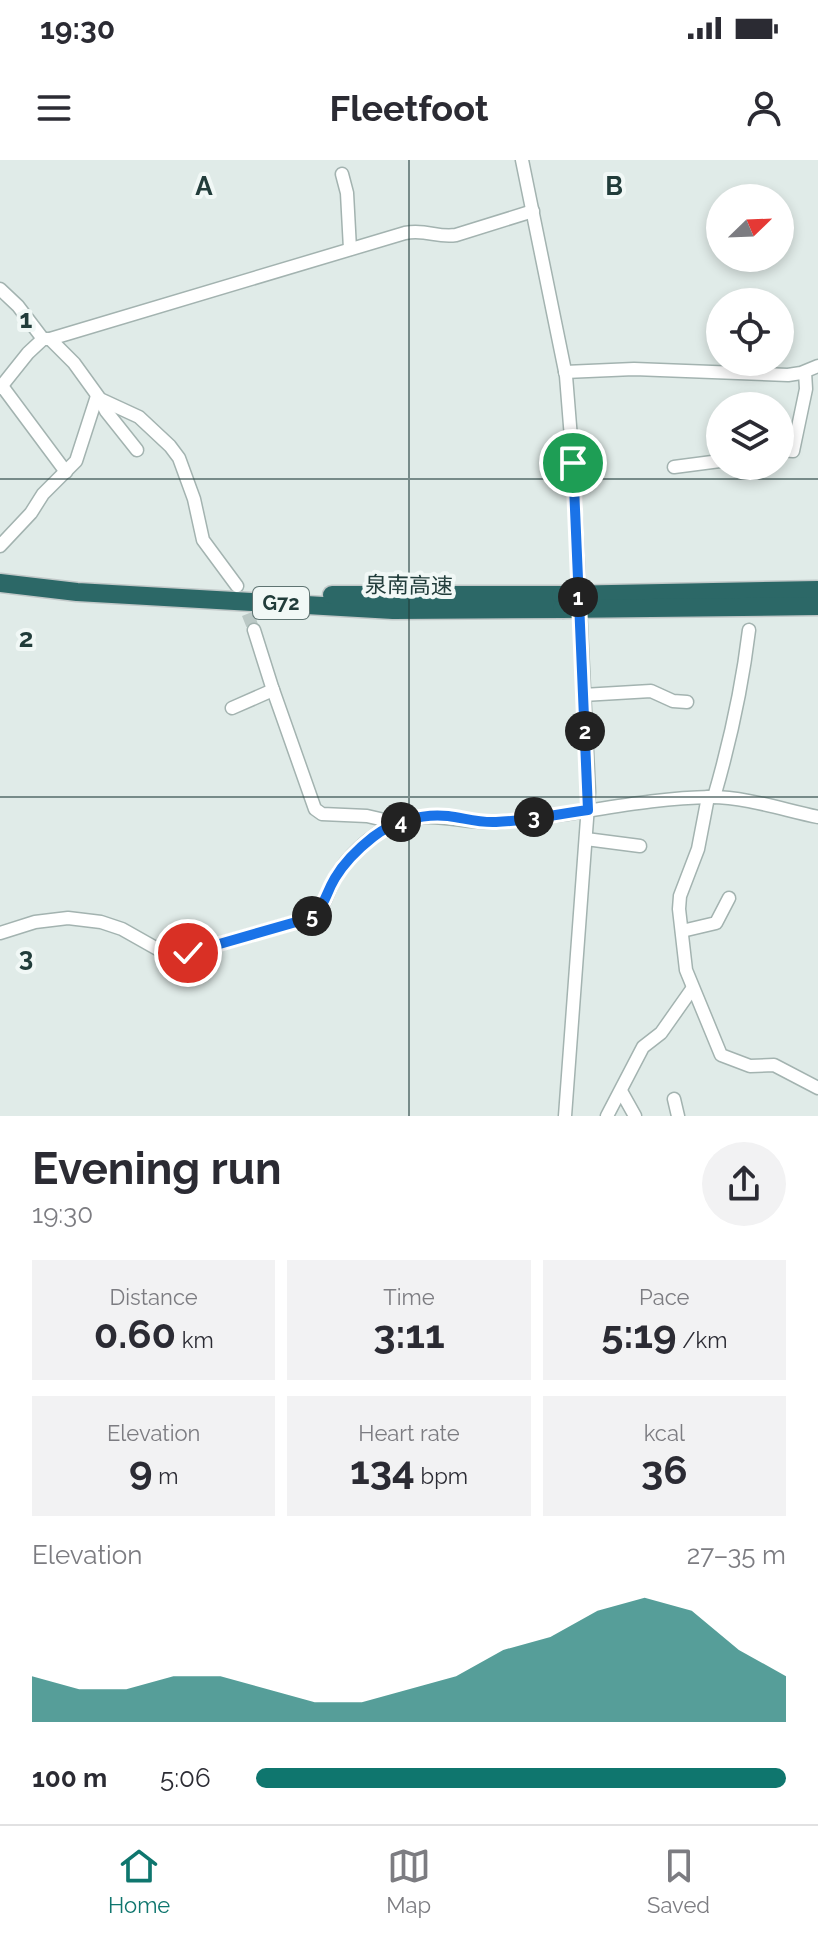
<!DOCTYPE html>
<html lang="en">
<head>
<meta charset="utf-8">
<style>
  body { margin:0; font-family:Raleway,"Noto Sans SC",sans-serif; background:#f2f2f3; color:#2b2b33; height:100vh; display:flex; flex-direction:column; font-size:30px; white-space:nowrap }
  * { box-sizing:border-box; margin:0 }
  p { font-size:26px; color:#7c7c81 }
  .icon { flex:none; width:44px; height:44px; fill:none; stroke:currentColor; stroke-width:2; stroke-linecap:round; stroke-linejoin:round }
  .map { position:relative; height:956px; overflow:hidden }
  .panel { display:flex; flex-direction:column; background:#fff; flex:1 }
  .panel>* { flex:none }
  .needle { width:52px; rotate:67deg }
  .buttons { position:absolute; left:706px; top:24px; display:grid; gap:16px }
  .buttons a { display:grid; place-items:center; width:88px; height:88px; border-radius:50%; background:#fff; box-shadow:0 4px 12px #0003; font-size:40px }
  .pin { position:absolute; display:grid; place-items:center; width:68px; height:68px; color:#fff; margin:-34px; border:4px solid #fff; border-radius:50%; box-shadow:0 2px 8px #0007 }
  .km { position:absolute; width:40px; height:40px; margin:-20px; border-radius:50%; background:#222; color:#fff; font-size:22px; line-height:40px; text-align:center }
  .round { display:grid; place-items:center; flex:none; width:84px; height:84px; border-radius:42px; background:#f2f2f3 }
  .overview { display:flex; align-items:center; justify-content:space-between; height:136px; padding:0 32px }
  h1 { font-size:44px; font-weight:700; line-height:60px }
  .figures { display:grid; grid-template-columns:repeat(3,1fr); gap:12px; height:136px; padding:8px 32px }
  .figures div { display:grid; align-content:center; border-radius:0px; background:#f2f2f3; text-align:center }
  .figures b { font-size:40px; font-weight:700 }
  .figures small { font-size:22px; font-weight:400 }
  .figures p { font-size:22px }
  .chart { height:224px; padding:16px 32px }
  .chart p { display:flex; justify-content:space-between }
  .chart svg { width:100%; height:144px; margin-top:8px; fill:#0f766e; opacity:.7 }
  ul { padding:0 32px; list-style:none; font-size:26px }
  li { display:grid; grid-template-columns:128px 96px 1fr; align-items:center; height:60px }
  li i { height:20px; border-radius:10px; background:#0f766e }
  .status { display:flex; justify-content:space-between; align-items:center; height:56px; padding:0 40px; background:#fff; direction:ltr }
  .status svg { height:22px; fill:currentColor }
  header { display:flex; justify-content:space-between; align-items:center; height:104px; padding:0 32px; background:#fff; font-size:36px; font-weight:700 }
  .dock { display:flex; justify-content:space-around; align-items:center; height:112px; border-top:2px solid #e1e1e2; background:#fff; font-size:22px; color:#7c7c81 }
  .dock a { display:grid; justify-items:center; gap:4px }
  .dock .selected { color:#0f766e }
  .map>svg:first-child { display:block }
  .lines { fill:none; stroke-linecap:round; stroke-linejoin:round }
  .minor-tunnel { stroke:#bac8c5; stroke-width:12; stroke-dasharray:12 6; stroke-linecap:butt }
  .minor-casing { stroke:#a3b3b0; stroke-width:15 }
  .highway-casing { stroke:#c1c8c8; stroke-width:21 }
  .minor { stroke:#fff; stroke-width:12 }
  .highway { stroke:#2c6867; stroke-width:18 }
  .highway-bridge-casing { stroke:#c1c8c8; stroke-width:21; stroke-linecap:butt }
  .highway-bridge { stroke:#2c6867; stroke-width:18 }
  .route-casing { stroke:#fff; stroke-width:16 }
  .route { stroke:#1a73e8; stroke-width:10 }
  .grid { fill:none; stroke:#213c3a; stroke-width:2; stroke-opacity:0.55 }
  .labels { text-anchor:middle; stroke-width:8; stroke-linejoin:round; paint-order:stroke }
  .shield { fill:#f1f8f6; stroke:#5f7472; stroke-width:2 }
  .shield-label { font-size:20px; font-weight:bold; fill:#213c3a }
  .street-label { font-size:22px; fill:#213c3a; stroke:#f1f8f6 }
  .grid-label { font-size:26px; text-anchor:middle; font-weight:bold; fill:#213c3a; stroke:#f1f8f6; stroke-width:8; stroke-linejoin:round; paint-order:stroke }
</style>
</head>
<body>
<div class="status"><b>19:30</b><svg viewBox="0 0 49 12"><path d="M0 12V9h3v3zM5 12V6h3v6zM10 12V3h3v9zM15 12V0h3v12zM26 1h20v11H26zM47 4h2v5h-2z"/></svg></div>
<header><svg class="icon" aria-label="menu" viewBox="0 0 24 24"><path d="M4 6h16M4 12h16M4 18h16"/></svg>Fleetfoot<svg class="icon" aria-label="person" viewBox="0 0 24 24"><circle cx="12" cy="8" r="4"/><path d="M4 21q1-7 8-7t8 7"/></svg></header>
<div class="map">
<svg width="818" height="956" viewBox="0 0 818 956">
  <rect width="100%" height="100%" fill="#e0ebe8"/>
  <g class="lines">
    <path class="minor-tunnel" d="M241,437L254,470"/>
    <g class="minor-casing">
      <g id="minor">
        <path d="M522,0L566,216L573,303L589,632L565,956"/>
        <path d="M342,14L347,33L350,89"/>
        <path d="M0,129L18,146L43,179"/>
        <path d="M50,179L74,203L100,239L139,257L170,286L179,298L194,339L203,380L237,426"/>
        <path d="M565,212L634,209L788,215L801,213L818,206"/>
        <path d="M2,226L66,312"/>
        <path d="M0,228L28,193L43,179H50L405,73C427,69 437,78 456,75L533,51"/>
        <path d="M100,239L106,251L137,290"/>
        <path d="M780,290L793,291L806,229L805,212"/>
        <path d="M674,307L720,301"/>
        <path d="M0,386L31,353L43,334L76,301L97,236"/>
        <path d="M254,470L272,527L315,649L322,654L367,656L380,659L390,667"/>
        <path d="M583,535L651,531L673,541L687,542"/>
        <path d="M232,548L273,530"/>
        <path d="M708,637L698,689L680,736L679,749L686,810L721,895L750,906L774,905L818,928"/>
        <path d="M714,637C730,582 742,528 749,470"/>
        <path d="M586,679L640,686"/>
        <path d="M682,771L716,763L729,738"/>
        <path d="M0,773L35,762L68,758L101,762L122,769L161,791L174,794L188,793L303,760C328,747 323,740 335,718C346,698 370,675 392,665C433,647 460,665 499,662C570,657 640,638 711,637C746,637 784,650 818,657"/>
        <path d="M621,931L635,956"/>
        <path d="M674,939L678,956"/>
        <path d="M607,956L643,887L661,873L692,829"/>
      </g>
    </g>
    <g class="highway-casing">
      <g id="highway">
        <path d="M0,423L77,432L393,450L562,449"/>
        <path d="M332,435H561"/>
      </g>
    </g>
    <use href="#minor" class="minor"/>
    <use href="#highway" class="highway"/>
    <g class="highway-bridge-casing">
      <g id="highway-bridge">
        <path d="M561,435L818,430"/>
        <path d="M562,449L818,446"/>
      </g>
    </g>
    <use href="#highway-bridge" class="highway-bridge"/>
  </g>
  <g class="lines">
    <g class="route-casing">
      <path id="route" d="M188,793L303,760C328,746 322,740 335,718C344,703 359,688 373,677C392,662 422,653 448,656C464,658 479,663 496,662C527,661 558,654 588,650L573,303"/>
    </g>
    <use href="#route" class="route"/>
  </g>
  <path class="grid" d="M409,0V956M0,319H818M0,637H818"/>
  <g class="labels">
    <rect class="shield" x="253" y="427" width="56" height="32" rx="6"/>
    <g class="shield-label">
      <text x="281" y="450">G72</text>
    </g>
    <g class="street-label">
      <text transform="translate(409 425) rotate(1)" y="8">泉南高速</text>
    </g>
  </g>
  <g class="grid-label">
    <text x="204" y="35">A</text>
    <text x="614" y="35">B</text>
    <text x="26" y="168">1</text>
    <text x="26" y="487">2</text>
    <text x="26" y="806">3</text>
  </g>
</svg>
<div class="buttons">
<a><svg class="needle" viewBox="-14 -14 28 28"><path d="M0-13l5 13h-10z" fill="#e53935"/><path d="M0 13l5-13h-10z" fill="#7c7c81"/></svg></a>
<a><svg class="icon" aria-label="locate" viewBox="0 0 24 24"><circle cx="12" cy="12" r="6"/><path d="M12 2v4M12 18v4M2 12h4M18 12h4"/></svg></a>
<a><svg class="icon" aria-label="layers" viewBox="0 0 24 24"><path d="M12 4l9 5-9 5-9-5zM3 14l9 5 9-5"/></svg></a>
</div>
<div class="pin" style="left:573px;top:303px;background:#1e9e55"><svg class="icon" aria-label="arrive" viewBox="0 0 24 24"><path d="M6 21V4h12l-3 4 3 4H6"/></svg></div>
<div class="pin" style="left:188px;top:793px;background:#d93025"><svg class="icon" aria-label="check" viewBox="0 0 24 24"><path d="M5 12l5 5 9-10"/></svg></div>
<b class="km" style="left:578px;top:437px">1</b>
<b class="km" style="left:585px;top:571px">2</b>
<b class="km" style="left:534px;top:657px">3</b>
<b class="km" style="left:401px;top:662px">4</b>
<b class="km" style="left:312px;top:756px">5</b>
</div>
<section class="panel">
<div class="overview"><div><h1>Evening run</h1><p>19:30</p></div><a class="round"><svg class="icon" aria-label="share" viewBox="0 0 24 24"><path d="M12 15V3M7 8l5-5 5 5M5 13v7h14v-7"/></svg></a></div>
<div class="figures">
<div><p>Distance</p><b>0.60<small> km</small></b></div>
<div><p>Time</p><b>3:11</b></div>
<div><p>Pace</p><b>5:19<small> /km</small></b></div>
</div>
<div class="figures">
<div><p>Elevation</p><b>9<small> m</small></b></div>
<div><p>Heart rate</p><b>134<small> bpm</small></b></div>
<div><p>kcal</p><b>36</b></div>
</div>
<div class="chart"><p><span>Elevation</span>27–35 m</p>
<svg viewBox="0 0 160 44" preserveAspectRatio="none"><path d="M0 44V30L10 34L20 34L30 30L40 30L50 34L60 38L70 38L80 34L90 30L100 22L110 18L120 10L130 6L140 10L150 22L160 30V44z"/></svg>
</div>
<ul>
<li><b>100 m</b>5:06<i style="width:100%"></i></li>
</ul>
</section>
<nav class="dock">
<a class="selected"><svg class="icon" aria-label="home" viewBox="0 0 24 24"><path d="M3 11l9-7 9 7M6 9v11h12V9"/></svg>Home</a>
<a><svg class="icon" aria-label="map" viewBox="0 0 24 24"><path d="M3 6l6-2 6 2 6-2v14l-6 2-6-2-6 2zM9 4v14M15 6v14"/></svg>Map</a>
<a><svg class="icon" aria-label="saved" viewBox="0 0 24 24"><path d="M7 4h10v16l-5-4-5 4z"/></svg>Saved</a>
</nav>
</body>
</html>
